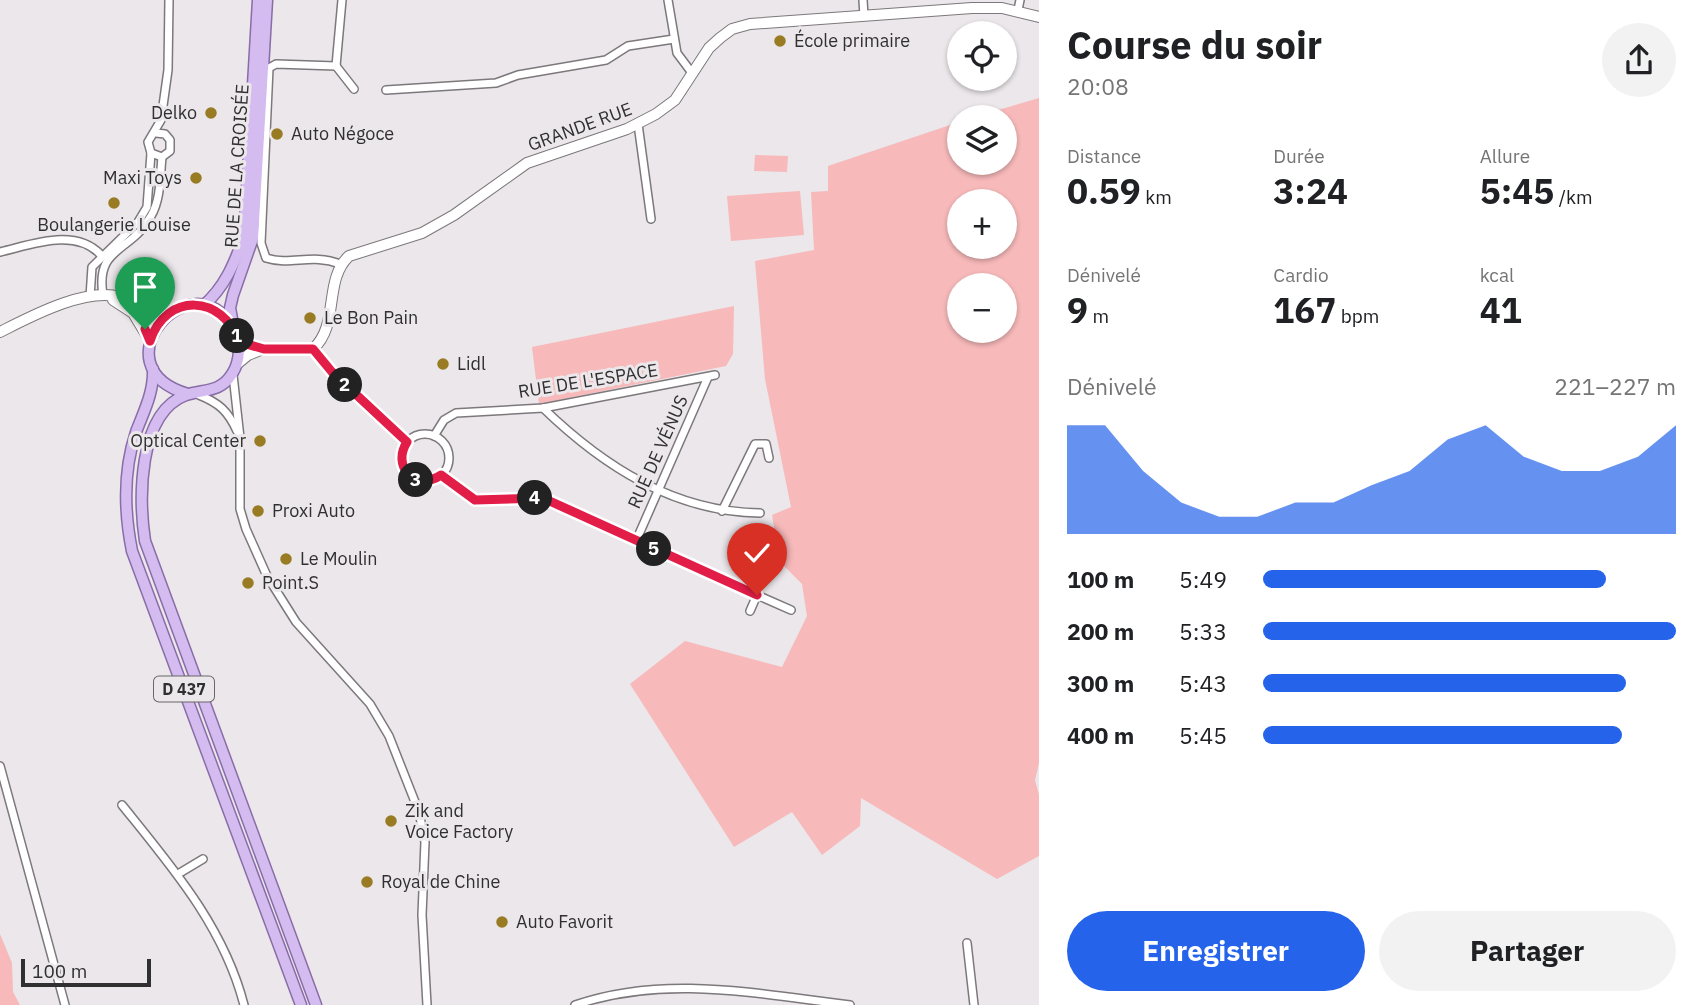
<!DOCTYPE html>
<html lang="fr">
<head>
<meta charset="utf-8">
<style>
  body { margin:0; font-family:"IBM Plex Sans",sans-serif; background:#f2f2f2; color:#202124; height:100vh; display:flex; flex-direction:column; font-size:26px; white-space:nowrap }
  * { box-sizing:border-box; margin:0 }
  p { font-size:23px; color:#757577 }
  .icon { flex:none; width:38px; height:38px; fill:none; stroke:currentColor; stroke-width:2; stroke-linecap:round; stroke-linejoin:round }
  .map { position:relative; flex:1; overflow:hidden }
  .side { display:flex; flex-direction:column; background:#fff; width:665px }
  .side>* { flex:none }
  .buttons { position:absolute; left:947px; top:21px; display:grid; gap:14px }
  .buttons a { display:grid; place-items:center; width:70px; height:70px; border-radius:50%; background:#fff; box-shadow:0 2px 5px #0004; font-size:35px }
  .scale { position:absolute; left:21px; bottom:18px; width:130px; box-sizing:border-box; padding-left:7px; border:4px solid #313031; border-top:0; font-size:19px; line-height:24px; white-space:nowrap; color:#313031; -webkit-text-stroke:5px #ebe7ea; paint-order:stroke }
  .pin { position:absolute; display:grid; place-items:center; width:60px; height:60px; color:#fff; margin:-72px -30px; border-radius:50% 50% 50% 0; rotate:-45deg; box-shadow:0 0 7px #0007 }
  .pin .icon { rotate:45deg }
  .km { position:absolute; width:35px; height:35px; margin:-18px; border-radius:50%; background:#222; color:#fff; font-size:19px; line-height:35px; text-align:center }
  .round { display:grid; place-items:center; flex:none; width:74px; height:74px; border-radius:37px; background:#f2f2f2 }
  .overview { display:flex; align-items:center; justify-content:space-between; height:119px; padding:0 28px }
  h1 { font-size:38px; font-weight:700; line-height:52px }
  .metrics { display:grid; grid-template-columns:repeat(3,1fr); gap:10px; height:119px; padding:7px 28px }
  .metrics div { display:grid; align-content:center }
  .metrics b { font-size:35px; font-weight:700 }
  .metrics small { font-size:19px; font-weight:400 }
  .metrics p { font-size:19px }
  .chart { height:196px; padding:14px 28px }
  .chart p { display:flex; justify-content:space-between }
  .chart svg { width:100%; height:126px; margin-top:7px; fill:#2563eb; opacity:.7 }
  .cta { display:flex; gap:14px; margin-top:auto; padding:14px 28px }
  .cta a { flex:1; height:80px; border-radius:42px; background:#2563eb; color:#fff; font-size:28px; font-weight:700; line-height:80px; text-align:center }
  .cta a+a { background:#f2f2f2; color:#202124 }
  ul { padding:0 28px; list-style:none; font-size:23px }
  li { display:grid; grid-template-columns:112px 84px 1fr; align-items:center; height:52px }
  li i { height:18px; border-radius:9px; background:#2563eb }
  main { display:flex; flex:1; min-height:0 }
  .map>svg:first-child { display:block }
  .green { fill:#f7b9ba; fill-rule:evenodd }
  .lines { fill:none; stroke-linecap:round; stroke-linejoin:round }
  .street-casing { stroke:#7c787b; stroke-width:10 }
  .secondary-casing { stroke:#7c787b; stroke-width:12 }
  .primary-casing { stroke:#896da7; stroke-width:13 }
  .street { stroke:#fff; stroke-width:7 }
  .secondary { stroke:#fff; stroke-width:10 }
  .primary { stroke:#d4bbf0; stroke-width:10 }
  .route-casing { stroke:#fff; stroke-width:14 }
  .route { stroke:#e11d48; stroke-width:9 }
  .poi-dot { fill:#987b23; stroke:#ebe7ea; stroke-width:2.5 }
  .labels { text-anchor:middle; stroke-width:6; stroke-linejoin:round; paint-order:stroke }
  .shield { fill:#ebe7ea; stroke:#696768; stroke-width:2 }
  .shield-label { font-size:16px; font-weight:bold; fill:#313031 }
  .poi-label { font-size:18px; fill:#313031; stroke:#ebe7ea; text-anchor:start }
  .street-label { font-size:18px; fill:#313031; stroke:#ebe7ea }
</style>
</head>
<body>
<main>
<div class="map">
<svg width="1039" height="1005" viewBox="0 0 1039 1005">
  <rect width="100%" height="100%" fill="#ebe7ea"/>
  <g class="green">
    <path d="M1039,98V763L1035,780L1039,795V856L997,879L861,798L860,826L822,855L792,812L734,847L630,684L685,641L782,667L807,616L802,584L780,562L772,515L791,507L765,379L755,261L814,250L811,192L828,191V166L959,122V163H1004V117H974ZM1004,201V247H959V201ZM1004,285V331H959V285Z"/>
    <path d="M755,155L788,156L787,172L754,171Z"/>
    <path d="M800,191L804,235L731,241L727,196Z"/>
    <path d="M734,306L733,354L726,366L539,404L532,347Z"/>
    <path d="M0,934L12,963L13,992L20,1005H0Z"/>
  </g>
  <g class="lines">
    <g class="street-casing">
      <g id="street">
        <path d="M668,0L677,53L692,73"/>
        <path d="M863,0L864,16"/>
        <path d="M1018,10L1020,0"/>
        <path d="M336,66L276,64L269,68L261,243L266,258C291,266 312,253 340,264"/>
        <path d="M336,66L342,0"/>
        <path d="M336,66L354,89"/>
        <path d="M386,90L496,83L518,75L606,60L628,46L674,39"/>
        <path d="M638,124L651,219"/>
        <path d="M156,133L165,134L170,140V151L162,157L151,153L148,142L161,120L168,70L169,0"/>
        <path d="M0,252C31,245 75,227 101,255"/>
        <path d="M103,295C95,246 131,253 151,216C161,199 160,176 162,157"/>
        <path d="M90,297L92,267L138,222L147,207L151,153"/>
        <path d="M313,349L329,370L407,442"/>
        <path d="M233,375L240,438V509L246,529L267,576L296,622L370,704L389,736L419,812L425,842L422,915L427,1005"/>
        <path d="M199,395C219,403 228,411 237,431"/>
        <path d="M543,408C603,466 674,512 760,513"/>
        <circle cx="425" cy="458" r="24"/>
        <path d="M434,436L444,420L456,413L543,408L715,375"/>
        <path d="M441,475L475,500L543,498L757,595"/>
        <path d="M722,511L755,444H766L769,458"/>
        <path d="M636,541L708,377"/>
        <path d="M750,611L757,595L791,610"/>
        <path d="M0,766L65,1005"/>
        <path d="M122,805C172,867 224,927 244,1005"/>
        <path d="M178,874L203,859"/>
        <path d="M967,943L974,1005"/>
        <path d="M575,1005C666,974 757,994 850,1005"/>
      </g>
    </g>
    <g class="secondary-casing">
      <g id="secondary">
        <path d="M113,300L133,313L150,341"/>
        <path d="M0,332C30,317 85,287 120,297C139,302 151,312 172,311"/>
        <path d="M239,342L264,349H313C340,325 323,280 349,256L422,233L454,215L527,163L627,129L656,114L675,100L709,48L720,38L732,29L750,24L972,8H1002L1039,17"/>
        <path d="M237,364L248,355L263,349"/>
      </g>
    </g>
    <g class="primary-casing">
      <g id="primary">
        <path d="M203,306C225,287 234,264 244,237L258,0"/>
        <path d="M233,324L230,308L233,295L253,238L267,0"/>
        <path d="M153,369C154,392 144,411 136,432C123,471 124,511 132,551L301,1005"/>
        <path d="M188,394C95,367 191,256 233,328C241,342 241,360 232,374C220,393 204,389 186,395C137,413 139,501 145,541L316,1005"/>
      </g>
    </g>
    <use href="#street" class="street"/>
    <use href="#secondary" class="secondary"/>
    <use href="#primary" class="primary"/>
  </g>
  <g class="lines">
    <g class="route-casing">
      <path id="route" d="M145,329L150,341C166,292 223,294 239,342L264,349H313L332,372L407,442C391,467 416,492 441,475L475,500L543,498L757,595"/>
    </g>
    <use href="#route" class="route"/>
  </g>
  <g class="poi-dot">
    <circle cx="780" cy="41" r="7"/>
    <circle cx="211" cy="113" r="7"/>
    <circle cx="277" cy="134" r="7"/>
    <circle cx="196" cy="178" r="7"/>
    <circle cx="114" cy="203" r="7"/>
    <circle cx="310" cy="318" r="7"/>
    <circle cx="443" cy="364" r="7"/>
    <circle cx="260" cy="441" r="7"/>
    <circle cx="258" cy="511" r="7"/>
    <circle cx="286" cy="559" r="7"/>
    <circle cx="248" cy="583" r="7"/>
    <circle cx="391" cy="821" r="7"/>
    <circle cx="367" cy="882" r="7"/>
    <circle cx="502" cy="922" r="7"/>
  </g>
  <g class="labels">
    <rect class="shield" x="154" y="676.5" width="60" height="25" rx="5"/>
    <g class="shield-label">
      <text x="184" y="695">D 437</text>
    </g>
    <g class="poi-label">
      <text x="794" y="47">École primaire</text>
      <text x="197" y="119" text-anchor="end">Delko</text>
      <text x="291" y="140">Auto Négoce</text>
      <text x="182" y="184" text-anchor="end">Maxi Toys</text>
      <text x="114" y="231" text-anchor="middle">Boulangerie Louise</text>
      <text x="324" y="324">Le Bon Pain</text>
      <text x="457" y="370">Lidl</text>
      <text x="246" y="447" text-anchor="end">Optical Center</text>
      <text x="272" y="517">Proxi Auto</text>
      <text x="300" y="565">Le Moulin</text>
      <text x="262" y="589">Point.S</text>
      <text x="405" y="817">Zik and<tspan x="405" dy="21">Voice Factory</tspan></text>
      <text x="381" y="888">Royal de Chine</text>
      <text x="516" y="928">Auto Favorit</text>
    </g>
    <g class="street-label">
      <text transform="translate(580 127) rotate(-20)" y="6">GRANDE RUE</text>
      <text transform="translate(237 166) rotate(-86)" y="6">RUE DE LA CROISÉE</text>
      <text transform="translate(588 381) rotate(-9)" y="6">RUE DE L'ESPACE</text>
      <text transform="translate(658 452) rotate(-66)" y="6">RUE DE VÉNUS</text>
    </g>
  </g>
</svg>
<div class="buttons">
<a><svg class="icon" aria-label="locate" viewBox="0 0 24 24"><circle cx="12" cy="12" r="6"/><path d="M12 2v4M12 18v4M2 12h4M18 12h4"/></svg></a>
<a><svg class="icon" aria-label="layers" viewBox="0 0 24 24"><path d="M12 4l9 5-9 5-9-5zM3 14l9 5 9-5"/></svg></a>
<a>+</a>
<a>−</a>
</div>
<div class="scale">100 m</div>
<div class="pin" style="left:145px;top:329px;background:#1e9e55"><svg class="icon" aria-label="arrive" viewBox="0 0 24 24"><path d="M6 21V4h12l-3 4 3 4H6"/></svg></div>
<div class="pin" style="left:757px;top:595px;background:#d93025"><svg class="icon" aria-label="check" viewBox="0 0 24 24"><path d="M5 12l5 5 9-10"/></svg></div>
<b class="km" style="left:237px;top:336px">1</b>
<b class="km" style="left:345px;top:385px">2</b>
<b class="km" style="left:416px;top:480px">3</b>
<b class="km" style="left:535px;top:498px">4</b>
<b class="km" style="left:654px;top:549px">5</b>
</div>
<section class="side">
<div class="overview"><div><h1>Course du soir</h1><p>20:08</p></div><a class="round"><svg class="icon" aria-label="share" viewBox="0 0 24 24"><path d="M12 15V3M7 8l5-5 5 5M5 13v7h14v-7"/></svg></a></div>
<div class="metrics">
<div><p>Distance</p><b>0.59<small> km</small></b></div>
<div><p>Durée</p><b>3:24</b></div>
<div><p>Allure</p><b>5:45<small> /km</small></b></div>
</div>
<div class="metrics">
<div><p>Dénivelé</p><b>9<small> m</small></b></div>
<div><p>Cardio</p><b>167<small> bpm</small></b></div>
<div><p>kcal</p><b>41</b></div>
</div>
<div class="chart"><p><span>Dénivelé</span>221–227 m</p>
<svg viewBox="0 0 160 44" preserveAspectRatio="none"><path d="M0 44V6L10 6L20 22L30 33L40 38L50 38L60 33L70 33L80 27L90 22L100 11L110 6L120 17L130 22L140 22L150 17L160 6V44z"/></svg>
</div>
<ul>
<li><b>100 m</b>5:49<i style="width:83%"></i></li>
<li><b>200 m</b>5:33<i style="width:100%"></i></li>
<li><b>300 m</b>5:43<i style="width:88%"></i></li>
<li><b>400 m</b>5:45<i style="width:87%"></i></li>
</ul>
<div class="cta"><a>Enregistrer</a><a>Partager</a></div>
</section>
</main>
</body>
</html>
